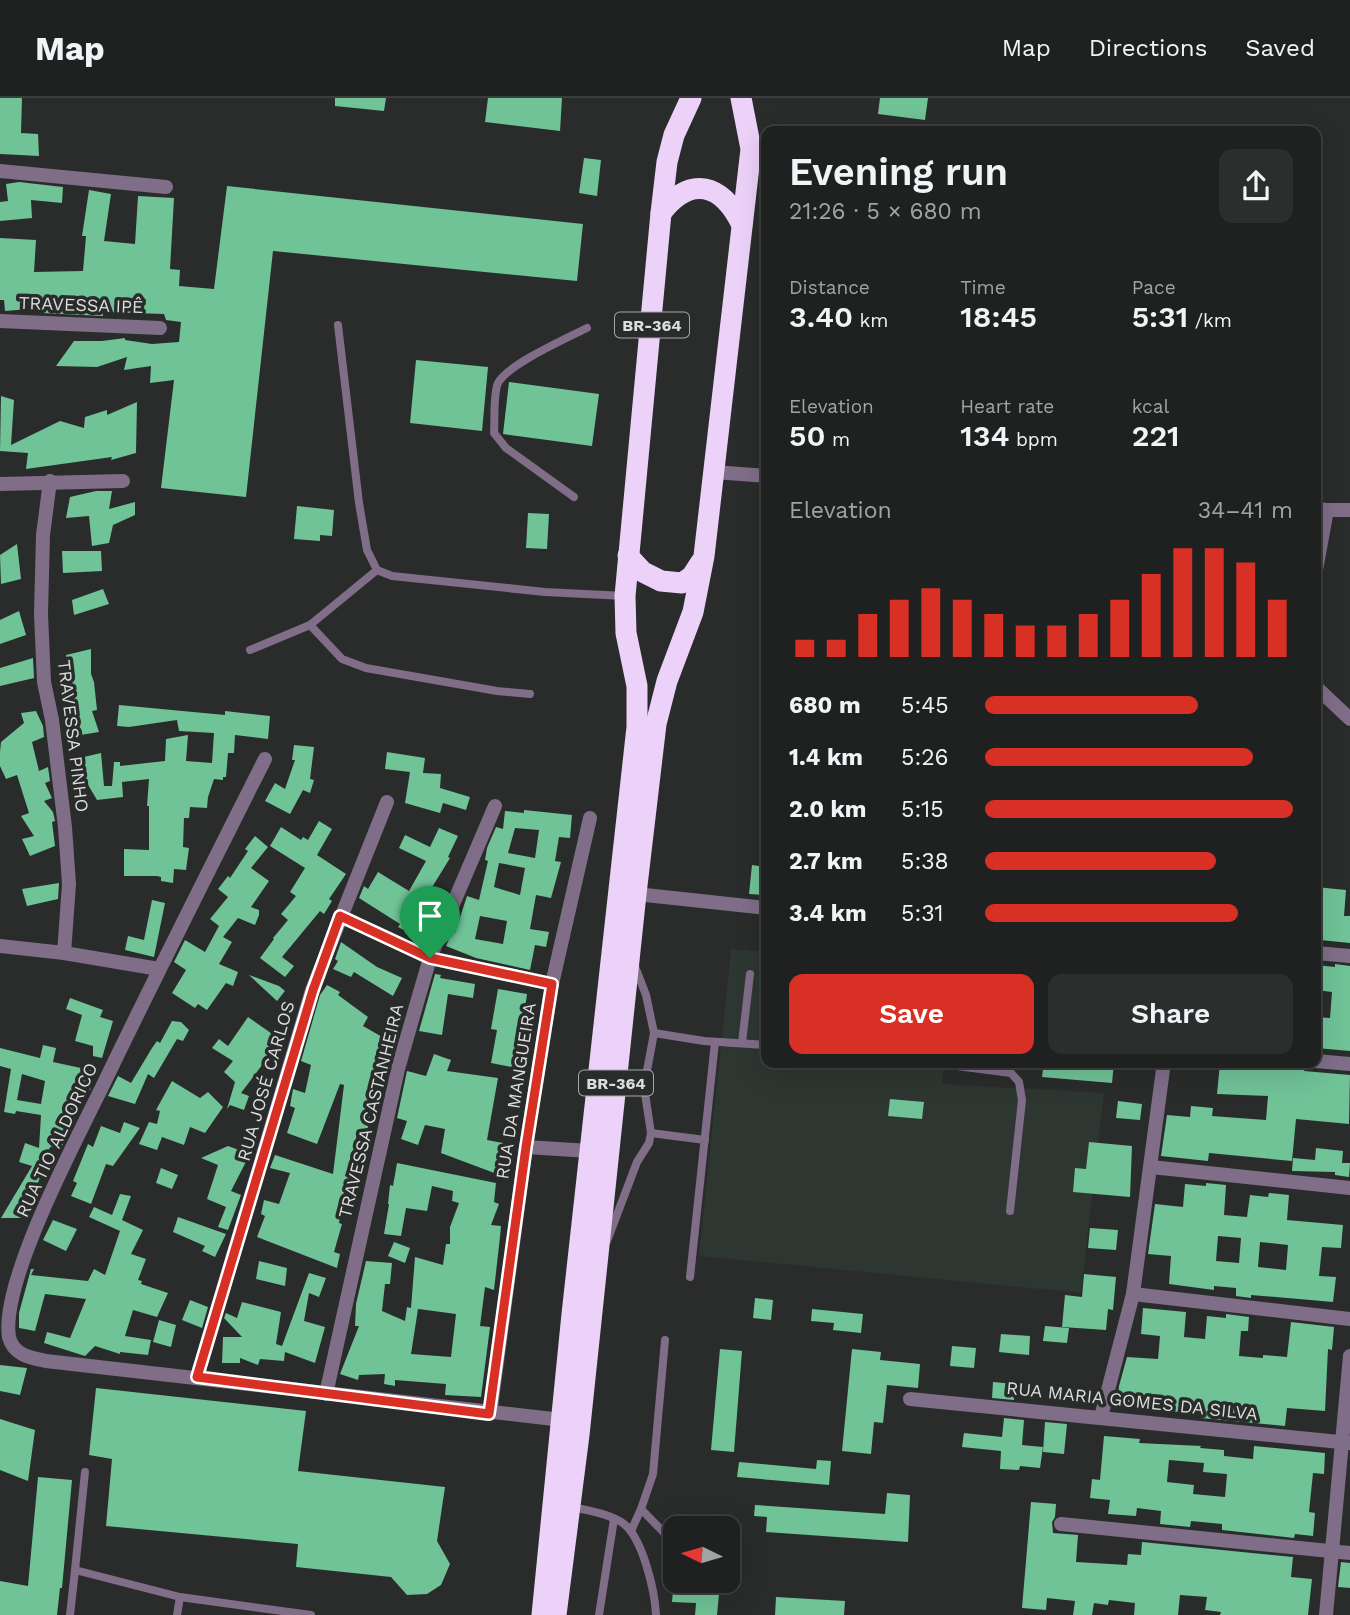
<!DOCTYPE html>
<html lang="en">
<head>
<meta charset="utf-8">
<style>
  body { margin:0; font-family:"Work Sans",sans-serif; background:#2c2e2d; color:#f1f3f6; height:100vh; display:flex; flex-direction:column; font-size:26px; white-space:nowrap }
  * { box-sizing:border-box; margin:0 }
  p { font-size:23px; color:#a1a3a5 }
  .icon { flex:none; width:38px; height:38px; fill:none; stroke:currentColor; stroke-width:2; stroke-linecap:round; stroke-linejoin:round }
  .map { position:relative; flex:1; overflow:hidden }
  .panel { position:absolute; left:761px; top:28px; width:560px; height:942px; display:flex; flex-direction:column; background:#1f2120; border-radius:14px; box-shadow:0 7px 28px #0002,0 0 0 2px #3c3e3e }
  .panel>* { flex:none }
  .needle { width:46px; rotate:275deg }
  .tools { position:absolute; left:663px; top:1418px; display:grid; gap:14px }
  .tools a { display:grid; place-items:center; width:77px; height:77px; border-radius:14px; background:#1f2120; box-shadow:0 7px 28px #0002,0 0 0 2px #3c3e3e; font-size:35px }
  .pin { position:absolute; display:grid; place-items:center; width:60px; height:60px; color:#fff; margin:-72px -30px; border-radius:50% 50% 50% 0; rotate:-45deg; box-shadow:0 0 7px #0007 }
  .pin .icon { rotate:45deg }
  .round { display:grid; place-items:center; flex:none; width:74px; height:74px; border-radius:14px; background:#2c2e2d }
  .overview { display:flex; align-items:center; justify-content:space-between; height:119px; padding:0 28px }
  h1 { font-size:38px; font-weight:600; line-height:52px }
  .figures { display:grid; grid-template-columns:repeat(3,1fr); gap:10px; height:119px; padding:7px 28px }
  .figures div { display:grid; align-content:center }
  .figures b { font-size:30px; font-weight:600 }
  .figures small { font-size:19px; font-weight:400 }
  .figures p { font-size:19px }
  .chart { height:196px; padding:14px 28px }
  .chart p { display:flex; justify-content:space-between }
  .chart svg { width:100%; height:126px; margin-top:7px; stroke:#d93025; stroke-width:6 }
  .primary-button { display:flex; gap:14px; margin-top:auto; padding:14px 28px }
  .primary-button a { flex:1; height:80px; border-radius:14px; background:#d93025; color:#fff; font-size:28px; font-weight:600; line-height:80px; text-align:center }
  .primary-button a+a { background:#2c2e2d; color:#f1f3f6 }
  ul { padding:0 28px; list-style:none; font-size:23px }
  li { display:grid; grid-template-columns:112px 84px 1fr; align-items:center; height:52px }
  li i { height:18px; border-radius:9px; background:#d93025 }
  header { display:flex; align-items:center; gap:42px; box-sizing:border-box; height:98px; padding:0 35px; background:#1f2120; border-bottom:2px solid #3c3e3e }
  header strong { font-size:33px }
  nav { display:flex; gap:38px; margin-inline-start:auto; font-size:24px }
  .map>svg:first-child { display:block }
  .built { fill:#2d3630 }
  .building { fill:#70c297; fill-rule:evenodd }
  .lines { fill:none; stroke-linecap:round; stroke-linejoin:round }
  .lane { stroke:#806d88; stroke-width:8 }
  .street { stroke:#806d88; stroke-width:14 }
  .highway { stroke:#ecd1f8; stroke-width:21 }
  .route-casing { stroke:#fff; stroke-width:14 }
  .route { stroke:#d93025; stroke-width:9 }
  .labels { text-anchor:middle; stroke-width:7; stroke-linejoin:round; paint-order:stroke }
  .shield { fill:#292c2b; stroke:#a7a9a8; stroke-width:2 }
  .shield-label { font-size:16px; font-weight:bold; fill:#dddfdd }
  .street-label { font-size:18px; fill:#dddfdd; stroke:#292c2b }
</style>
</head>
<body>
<header>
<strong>Map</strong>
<nav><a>Map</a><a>Directions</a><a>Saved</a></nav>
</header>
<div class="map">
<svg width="1350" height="1517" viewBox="0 0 1350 1517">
  <rect width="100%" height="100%" fill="#292c2b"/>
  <path class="built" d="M731,851L766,854V964H944L942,986L1104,995L1081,1195L699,1158Z"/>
  <g class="building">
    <path d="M0,0H22L21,35L38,36L39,58L0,56Z"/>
    <path d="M335,0H386L384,13L335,8Z"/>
    <path d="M488,0H562L560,33L485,24Z"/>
    <path d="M880,0H928L925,22L878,16Z"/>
    <path d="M584,60L601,62L597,98L579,95Z"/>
    <path d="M19,84L63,89L62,105L31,102L32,120L0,123V104L8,103L6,86Z"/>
    <path d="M227,88L583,126L577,183L273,153L246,399L161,390L174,282L150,285L151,268L124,272L127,259L97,269L56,268L74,243H102L125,240V242L152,246L179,244L181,224L166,222L164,216L103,214V218L42,215V210L5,213L4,202H0V140L36,142L34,174L83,173L86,138H82L89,92L111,96L104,143L135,146L138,98L174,100L170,171L180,172L179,188L214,191Z"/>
    <path d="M416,262L488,269L482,333L410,325Z"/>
    <path d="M509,284L599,296L592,348L503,336Z"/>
    <path d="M1,298L14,302L11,347L60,323L84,330L85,319L107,312V317L137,304L136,355L111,362L112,359L26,371L28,355L0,353Z"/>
    <path d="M96,393H112L109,411L135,404V417L113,427L109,445L92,448L89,418L66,420L70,399Z"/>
    <path d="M297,408L334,412L332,438L320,437V443L294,441Z"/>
    <path d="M528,415L549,416L547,451L526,450Z"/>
    <path d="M17,446L21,481L1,486L0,457Z"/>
    <path d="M62,453H101L102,473L63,475Z"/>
    <path d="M103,491L109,506L74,517L72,502Z"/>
    <path d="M19,513L26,537L0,546V522Z"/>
    <path d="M91,551V576L94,584L97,612L92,613L99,634L74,638L69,626H72L70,603L72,602L66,557Z"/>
    <path d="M33,560L34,580L0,588V570Z"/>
    <path d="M119,607L225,617V613L270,618L268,641L235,637L234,655H228L226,679H223V682L214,681L208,699L207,710L190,709L189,720H184L183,749L189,750L186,772L174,771L173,785L161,783V779L157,778H124V751L149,752V708H147L149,681L122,684L123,699L97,702L84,680L80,681L75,661L101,655L104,688H112L114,664H120V668L165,663L166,641L188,637L186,663L212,665L214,635L179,633L177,622L129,629L117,628Z"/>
    <path d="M36,613L43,628L44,639L32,644L39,673L48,669L50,683L45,685L52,700L44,703L53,714L55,723L52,724L55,748L30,758L22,741L34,738L21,718L29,715L17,677L6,681L0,668V654L1,644L24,625L21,615Z"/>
    <path d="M294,647L314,649L310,681L314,682L310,695L303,692L290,716L265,703L275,685L285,691L295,662H292Z"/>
    <path d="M387,654L425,660L423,675L441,676L440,690L470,699L466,712L443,705L440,715L405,705L410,674L385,671Z"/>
    <path d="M524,712L572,717L570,740L559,739L555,763L561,764L551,800L536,797L530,831L549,834L546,849L535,847L530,872L476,860L446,848L452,834L455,835L467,798L479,802L488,763L485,762L487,750L496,729L503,731L505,713L524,715ZM515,730L539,732L535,760L508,755ZM499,765L525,770L520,797L494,789ZM480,818L507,823L503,846L475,841Z"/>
    <path d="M319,723L332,731L317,757L346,776L329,801L332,803L324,816L320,813L282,859L294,868L285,879L260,860L274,841L273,840L288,822L281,816L296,798L290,794L305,770L270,748L281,729L301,742L303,739L308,742Z"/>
    <path d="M439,730L458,738L448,759L450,760L415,817L425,823L417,839L398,829L400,826L359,800L364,788L368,791L378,774L409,793L426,763L399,750L405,737L430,749Z"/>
    <path d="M255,738L268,749L251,770L269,783L251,809L259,812V817L255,827L238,820L223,839L232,844L219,866L238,874L233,888L226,885L207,912L198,906L195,910L172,895L186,872L174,864L185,842L205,854L219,828L210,821L228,799L218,791L228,778L230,780L248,753L245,751Z"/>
    <path d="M752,767L766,769V797L749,796Z"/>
    <path d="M59,785L58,801L27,808L22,791Z"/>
    <path d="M1316,789L1346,792L1344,818H1350V845L1320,842V838H1316Z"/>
    <path d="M152,802L165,805L154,859L125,852L128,838L144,842Z"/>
    <path d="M341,844L377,869L402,880L393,898L354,874L351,879L333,871L338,863L335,861Z"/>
    <path d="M1335,866L1350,868V953L1316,950V919L1330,920L1332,894L1316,892V867L1335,869Z"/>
    <path d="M435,876L441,877L440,880L475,886L473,900L448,896L442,937L419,933Z"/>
    <path d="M249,877L279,888L285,893L277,903Z"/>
    <path d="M327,887L340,894L338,897L368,919L363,928L391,944L383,961L368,1011H371L367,1034L357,1032L355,1049L345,1078L359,1082L353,1096L344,1095L339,1125L342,1126L334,1154L340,1156L337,1170L257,1139L265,1118L261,1116L264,1102L279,1106L290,1075L270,1070L275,1057L333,1076L344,987L340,986L317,1046L287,1035L295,1010L290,1008L293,991L305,995L311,967L301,963L320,897Z"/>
    <path d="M498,891L527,896L517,970L491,965L497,932L491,931Z"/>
    <path d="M70,900L103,912L100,919L113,923L102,960L93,958V948L75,943L82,917L66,911Z"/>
    <path d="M248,919L281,942L241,995L249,998L244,1012L230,1007L227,1011L235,984L224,974L233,963L212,950L219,941L228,948Z"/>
    <path d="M172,923L181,924L189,932L183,943L177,941L154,980L148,976L135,1006L108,998L118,978L131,985L152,950L157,943L160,945Z"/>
    <path d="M43,947L56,950L53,964L95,973L91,989L90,992L78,989L74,1023L66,1021L64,1044L61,1050L50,1049L38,1085L43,1088L35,1104L23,1097L24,1120H1L32,1068L19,1064L25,1045L39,1050L41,1017L16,1013L15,1016L4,1014L11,971L0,968V950L40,960ZM22,976L45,983L41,1006L17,1002Z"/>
    <path d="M434,956L451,962L447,973L498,980L487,1042L503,1045L497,1076L441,1055L445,1031L425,1027L418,1047L401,1041L407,1023L397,1020L407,973L426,978Z"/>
    <path d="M1044,964H1114L1112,985L1042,979Z"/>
    <path d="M1220,965L1281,971V968L1305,970L1304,973L1350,977L1349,1026L1296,1021L1292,1063L1209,1055L1208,1063L1161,1058L1167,1017L1190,1019L1191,1008L1213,1010L1212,1018L1266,1022L1268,998L1217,996Z"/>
    <path d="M172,983L200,1000L208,994L223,1009L205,1035L190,1029L184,1047L162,1039L157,1052L139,1046L149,1024L157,1026L160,1013L156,1012Z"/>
    <path d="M890,1001L924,1004L922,1021L888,1018Z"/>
    <path d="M1118,1003L1142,1006L1140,1022L1116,1020Z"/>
    <path d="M124,1024L140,1030L113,1068L106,1066L91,1106L71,1098L77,1085L73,1083L88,1046L93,1049L101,1028L120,1035Z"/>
    <path d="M1089,1044L1132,1048L1130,1099L1073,1094L1075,1070L1086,1071Z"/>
    <path d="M228,1048L250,1056L231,1093L241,1097L228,1132L218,1129L226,1109L207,1101L218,1067L201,1060Z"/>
    <path d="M1316,1050L1343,1053L1342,1065H1350L1349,1079L1335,1077V1074L1292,1073L1293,1060L1315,1062Z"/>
    <path d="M397,1065L496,1085L494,1104L499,1106L491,1127L501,1128L500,1139L494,1192L485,1189L480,1228L490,1229L481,1299L445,1297L446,1286L395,1282V1288L384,1286L385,1276L359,1277L358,1282L340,1276L359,1228H355L356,1206L366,1163L392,1165L390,1186H385L382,1213L405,1223L407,1209L411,1210L415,1159L443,1167L446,1146H450V1129L459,1105L452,1103L453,1093L432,1088L427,1113L406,1110L401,1138L384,1136L389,1106H388L390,1087L393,1088ZM411,1210L456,1216L451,1259L411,1256L418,1211Z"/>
    <path d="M161,1070L178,1077L172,1091L156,1085Z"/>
    <path d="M1206,1085L1226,1087L1224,1117L1247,1119L1250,1097L1268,1099L1269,1095L1289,1097L1287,1122L1343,1127L1341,1150L1322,1149L1319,1178L1336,1179L1333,1204L1251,1197V1200L1236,1198V1190L1214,1188V1192L1169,1186L1171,1158L1148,1156L1155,1106L1183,1109L1185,1086L1206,1088ZM1218,1138L1241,1140L1239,1165L1216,1163ZM1260,1144L1288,1147L1286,1172L1258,1169Z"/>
    <path d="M120,1096L131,1098L122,1122L143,1132L131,1156L146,1161L138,1182L142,1183L141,1186L168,1195L157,1219L133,1212L125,1238L151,1242L148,1257L120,1254V1256L95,1248L85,1258L44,1245L47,1234L70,1240L86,1201L45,1196L35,1233L19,1230V1215L31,1171H34L31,1177L88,1183L94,1171L105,1177L120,1133L89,1119L94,1109L112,1117Z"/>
    <path d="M178,1119L226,1136L215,1159L202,1153L205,1148L173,1134Z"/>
    <path d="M53,1122L77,1131L66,1153L43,1142Z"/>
    <path d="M1090,1130L1118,1132L1116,1152L1088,1150Z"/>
    <path d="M394,1144L410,1150L405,1165L388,1158Z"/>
    <path d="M259,1163L287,1170L285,1188L256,1181Z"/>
    <path d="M309,1175L326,1180L319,1199L309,1195L304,1223L325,1229L315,1265L285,1254L284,1263L260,1261L258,1267L240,1260V1265H222L223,1239H242L224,1220L226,1215L237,1220L242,1204L281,1214L276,1246L282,1248Z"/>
    <path d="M1084,1176L1116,1179L1113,1212L1108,1211L1106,1232L1062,1229L1065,1197L1082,1199Z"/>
    <path d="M755,1200L773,1202L771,1222L753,1220Z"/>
    <path d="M190,1202L208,1209L202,1230L182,1222Z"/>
    <path d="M1143,1210L1186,1214L1184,1239L1205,1241L1207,1218L1226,1220V1216L1249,1219L1248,1233H1241L1239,1258L1263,1260V1257L1287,1259L1291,1224L1334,1229L1332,1252L1328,1251L1325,1313L1287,1310L1285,1328L1201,1320V1316L1117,1308L1119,1288L1127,1259L1158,1261L1160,1238L1141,1236Z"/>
    <path d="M812,1211L863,1216L861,1235L833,1232L834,1225L811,1223Z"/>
    <path d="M159,1222L176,1227L171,1249L153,1244Z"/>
    <path d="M1045,1228L1069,1230L1067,1245L1043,1243Z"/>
    <path d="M1001,1236L1030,1238L1029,1257L999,1254Z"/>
    <path d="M952,1248L976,1250L974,1270L950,1268Z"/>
    <path d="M720,1251L742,1253L734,1354L711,1352Z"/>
    <path d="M852,1251L881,1254L880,1262L920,1266L918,1290L887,1287L883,1325L874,1324L871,1356L842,1353Z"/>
    <path d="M0,1267L27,1270L20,1297L0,1293Z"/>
    <path d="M993,1284L1015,1286L1014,1302L992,1300Z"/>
    <path d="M96,1290L306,1313L298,1373L445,1389L437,1443L450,1466L441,1487L427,1496L407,1497L391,1479L296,1469L298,1446L106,1428L112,1361L89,1357Z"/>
    <path d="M1004,1320L1024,1322L1022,1347L1043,1349L1040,1370L1020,1368L1019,1372L1000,1371L1001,1353L962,1349L964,1335L1002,1339Z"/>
    <path d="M0,1321L35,1332L28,1383L0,1372Z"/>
    <path d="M1045,1324L1067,1326L1064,1356L1043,1354Z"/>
    <path d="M1104,1338L1140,1341L1139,1345L1201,1348L1200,1350L1224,1352V1358L1253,1361L1254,1348L1325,1355L1324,1376L1313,1375L1309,1414L1315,1415L1313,1438L1295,1436L1294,1440L1222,1432V1426L1191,1423L1190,1429L1160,1426L1161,1413L1137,1410L1136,1418L1108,1416L1110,1402L1090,1400L1092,1381L1100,1382ZM1169,1362L1204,1365L1203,1374L1227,1376L1225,1399L1193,1396L1194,1387L1167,1384Z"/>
    <path d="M817,1362L831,1363L829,1387L737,1379L739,1364L816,1371Z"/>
    <path d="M38,1379L72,1382L62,1490H60L57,1517H0V1483L28,1488Z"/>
    <path d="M887,1395L910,1397L908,1444L766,1434L767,1419L754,1418L755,1407L885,1416Z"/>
    <path d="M1031,1404L1056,1406L1055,1419L1052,1424L1053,1435L1078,1437L1076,1464L1127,1467L1128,1456L1141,1457L1142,1444L1293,1459L1291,1479L1312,1481L1308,1517H1220L1221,1514L1205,1512L1207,1499L1180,1497L1178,1517H1134L1135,1505L1109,1502L1108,1507L1094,1505L1092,1517H1073L1075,1503L1047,1500L1046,1512L1022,1510Z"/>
    <path d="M1341,1464L1350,1465V1490L1338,1489Z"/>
    <path d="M674,1482L720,1486L717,1517H695L696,1505L672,1504Z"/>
    <path d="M776,1499L845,1503L844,1517H775Z"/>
  </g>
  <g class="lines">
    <g class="lane">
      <path d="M338,227L359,405L367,452L377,472L392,478L545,494L625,498"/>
      <path d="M574,399L506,350L494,335C495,323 493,296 498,285C507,267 567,240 587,230"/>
      <path d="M310,527L342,561L366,570L497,593L530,596"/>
      <path d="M250,552L310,527L377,472"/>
      <path d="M654,935L704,943L766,947"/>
      <path d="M742,945L750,876"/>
      <path d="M926,964L1011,975L1019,984L1022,1002L1010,1113"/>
      <path d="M651,1035L705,1042"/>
      <path d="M607,1143L637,1064L649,1045L651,1035L644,989L654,935L646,897L634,866"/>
      <path d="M690,1179L715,944"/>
      <path d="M573,1409C589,1413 611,1416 624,1426C643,1441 655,1494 656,1517"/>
      <path d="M641,1411L653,1376L665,1242"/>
      <path d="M631,1433L641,1411L676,1447"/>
      <path d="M75,1472L85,1374"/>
      <path d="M70,1517L75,1472L180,1499L311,1517"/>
      <path d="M177,1517L180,1499"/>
      <path d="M599,1517L614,1421"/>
    </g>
    <g class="street">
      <path d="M0,73L166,89"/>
      <path d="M0,223L160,230"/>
      <path d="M714,374L766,378"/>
      <path d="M50,383L43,437L41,516L44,584L52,622L65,729L69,786L64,855"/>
      <path d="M0,386L123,383"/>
      <path d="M1316,411L1327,412L1316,472"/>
      <path d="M1327,412H1350"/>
      <path d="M1316,589L1350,621"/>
      <path d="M265,661C211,768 157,875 105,983C79,1037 0,1183 9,1239C13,1257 31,1260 46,1263L562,1322"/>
      <path d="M636,796L766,810"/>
      <path d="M340,818L430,860L552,886"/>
      <path d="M0,848L64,855L159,871"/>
      <path d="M1316,855L1350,858"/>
      <path d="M1316,963L1350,966"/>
      <path d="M526,1049L590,1053"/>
      <path d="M1151,1069L1350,1090"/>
      <path d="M1133,1196L1350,1221"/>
      <path d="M197,1279L312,892L387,704"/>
      <path d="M326,1296L398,971L416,908L430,860L495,708"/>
      <path d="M910,1301L1350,1345"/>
      <path d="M490,1316L526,1049L552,886L590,720"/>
      <path d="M1101,1319L1133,1196L1164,964"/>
      <path d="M1061,1426L1350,1455"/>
      <path d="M1326,1517L1350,1258"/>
    </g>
    <g class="highway">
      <path d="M661,115C691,76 722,86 742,127"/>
      <path d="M628,458L643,474L661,483L682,485L692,478L701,464"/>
      <path d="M542,1517L572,1216L637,629V588L626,535L625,498L661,115L667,64L674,37L691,0"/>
      <path d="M556,1517L579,1337L636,796L656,626L667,583L693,514L704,458L751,51L741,0"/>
    </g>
  </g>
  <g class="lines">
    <g class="route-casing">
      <path id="route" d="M340,818L430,860L552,886L526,1049L489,1316L197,1279L313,892Z"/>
    </g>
    <use href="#route" class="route"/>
  </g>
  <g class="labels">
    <g class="shield">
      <rect x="615" y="214.5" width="74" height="25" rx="5"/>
      <rect x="579" y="972.5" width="74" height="25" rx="5"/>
    </g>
    <g class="shield-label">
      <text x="652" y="233">BR-364</text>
      <text x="616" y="991">BR-364</text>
    </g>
    <g class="street-label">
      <text transform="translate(81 207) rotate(2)" y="6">TRAVESSA IPÊ</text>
      <text transform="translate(73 638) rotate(83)" y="6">TRAVESSA PINHO</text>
      <text transform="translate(266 983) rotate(-74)" y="6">RUA JOSÉ CARLOS</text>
      <text transform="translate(516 993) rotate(-81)" y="6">RUA DA MANGUEIRA</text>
      <text transform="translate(371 1013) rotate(-76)" y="6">TRAVESSA CASTANHEIRA</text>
      <text transform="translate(57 1042) rotate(-65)" y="6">RUA TIO ALDORICO</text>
      <text transform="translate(1132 1303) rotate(6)" y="6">RUA MARIA GOMES DA SILVA</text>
    </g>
  </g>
</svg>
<div class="tools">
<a><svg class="needle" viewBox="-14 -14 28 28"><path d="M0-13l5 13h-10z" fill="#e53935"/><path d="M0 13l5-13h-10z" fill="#a1a3a5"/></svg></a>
</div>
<div class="pin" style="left:430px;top:860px;background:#1e9e55"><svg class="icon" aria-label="arrive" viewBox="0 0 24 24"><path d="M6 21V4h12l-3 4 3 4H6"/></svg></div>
<section class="panel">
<div class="overview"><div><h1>Evening run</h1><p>21:26 · 5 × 680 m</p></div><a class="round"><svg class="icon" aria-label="share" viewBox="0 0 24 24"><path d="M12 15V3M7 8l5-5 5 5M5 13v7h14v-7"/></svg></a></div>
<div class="figures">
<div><p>Distance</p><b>3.40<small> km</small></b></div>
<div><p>Time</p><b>18:45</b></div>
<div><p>Pace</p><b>5:31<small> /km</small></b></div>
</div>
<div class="figures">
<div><p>Elevation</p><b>50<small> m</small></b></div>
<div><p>Heart rate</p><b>134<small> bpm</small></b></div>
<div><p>kcal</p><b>221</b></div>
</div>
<div class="chart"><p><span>Elevation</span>34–41 m</p>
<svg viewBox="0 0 160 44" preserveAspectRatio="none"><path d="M5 44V38M15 44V38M25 44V29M35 44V24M45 44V20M55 44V24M65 44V29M75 44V33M85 44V33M95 44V29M105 44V24M115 44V15M125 44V6M135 44V6M145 44V11M155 44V24"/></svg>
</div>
<ul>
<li><b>680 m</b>5:45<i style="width:69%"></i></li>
<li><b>1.4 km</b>5:26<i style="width:87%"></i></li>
<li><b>2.0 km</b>5:15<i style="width:100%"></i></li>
<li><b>2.7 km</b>5:38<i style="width:75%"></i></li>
<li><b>3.4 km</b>5:31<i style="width:82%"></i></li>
</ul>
<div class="primary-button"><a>Save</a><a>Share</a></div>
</section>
</div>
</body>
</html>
